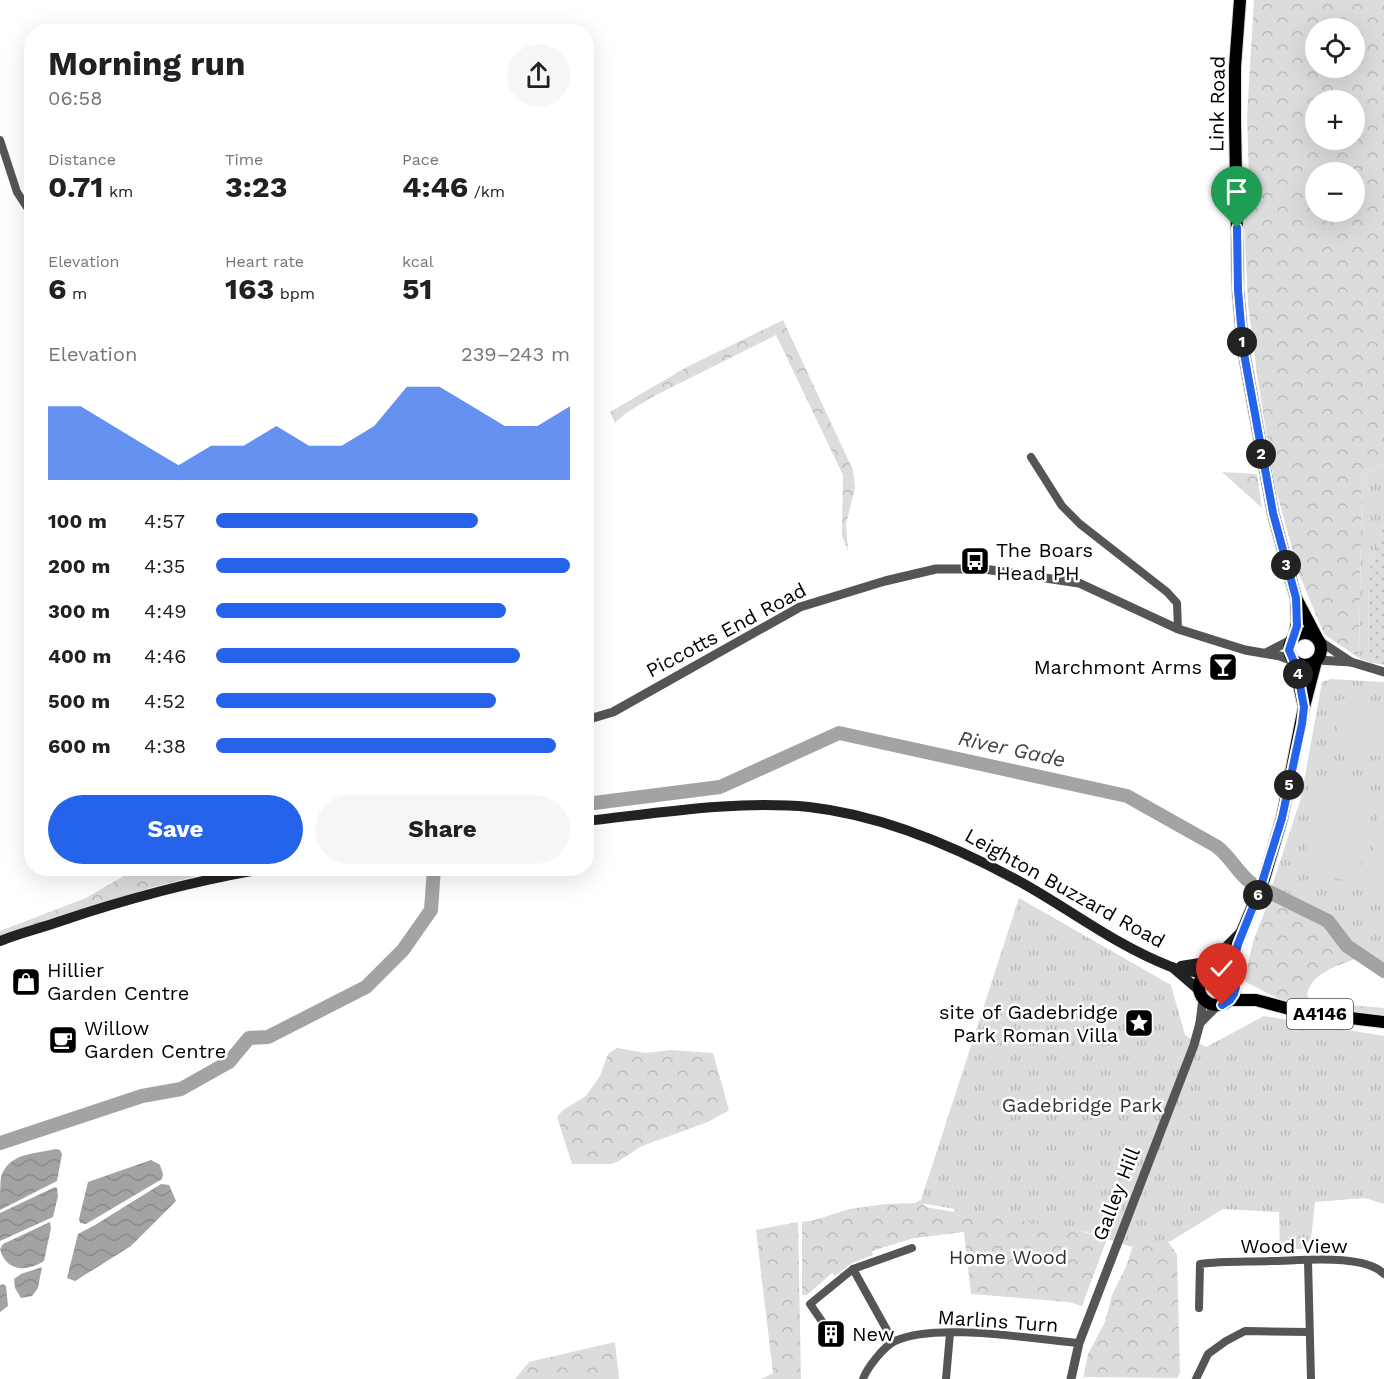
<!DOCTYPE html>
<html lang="en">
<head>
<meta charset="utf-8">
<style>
  body { margin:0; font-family:"Work Sans",sans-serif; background:#f6f6f6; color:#202124; height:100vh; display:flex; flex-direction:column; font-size:22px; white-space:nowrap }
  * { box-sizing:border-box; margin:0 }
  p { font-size:20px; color:#757577 }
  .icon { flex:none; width:33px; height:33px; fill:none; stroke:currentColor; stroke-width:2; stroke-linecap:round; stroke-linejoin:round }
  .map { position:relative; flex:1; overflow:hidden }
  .side { position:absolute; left:24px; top:24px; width:570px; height:852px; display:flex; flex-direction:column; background:#fff; border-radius:24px; box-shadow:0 6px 24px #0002 }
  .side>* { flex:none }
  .buttons { position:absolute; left:1305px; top:18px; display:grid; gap:12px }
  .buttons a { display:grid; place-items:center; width:60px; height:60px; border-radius:50%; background:#fff; box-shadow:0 6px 24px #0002; font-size:30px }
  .pin { position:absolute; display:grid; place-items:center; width:51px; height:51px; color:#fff; margin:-62px -26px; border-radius:50% 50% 50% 0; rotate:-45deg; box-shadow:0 0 6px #0007 }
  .pin .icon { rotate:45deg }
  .km { position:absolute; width:30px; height:30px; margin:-15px; border-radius:50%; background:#222; color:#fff; font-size:16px; line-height:30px; text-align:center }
  .round { display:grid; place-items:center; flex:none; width:63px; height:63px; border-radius:32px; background:#f6f6f6 }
  .head { display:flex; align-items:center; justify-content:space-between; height:102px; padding:0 24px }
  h1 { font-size:33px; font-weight:700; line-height:45px }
  .figures { display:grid; grid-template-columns:repeat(3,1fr); gap:9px; height:102px; padding:6px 24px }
  .figures div { display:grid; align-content:center }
  .figures b { font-size:30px; font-weight:700 }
  .figures small { font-size:16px; font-weight:400 }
  .figures p { font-size:16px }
  .chart { height:168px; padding:12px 24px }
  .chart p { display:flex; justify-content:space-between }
  .chart svg { width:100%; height:108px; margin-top:6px; fill:#2563eb; opacity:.7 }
  .cta { display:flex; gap:12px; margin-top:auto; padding:12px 24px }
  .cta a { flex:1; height:69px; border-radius:36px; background:#2563eb; color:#fff; font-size:24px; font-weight:700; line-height:69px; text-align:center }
  .cta a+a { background:#f6f6f6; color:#202124 }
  ul { padding:0 24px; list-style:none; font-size:20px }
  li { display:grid; grid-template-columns:96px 72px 1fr; align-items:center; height:45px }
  li i { height:15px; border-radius:8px; background:#2563eb }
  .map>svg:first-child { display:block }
  .grass { fill:url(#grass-dots) }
  .forest { fill:url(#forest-crowns); fill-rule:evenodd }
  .park { fill:url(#park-tufts) }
  .garden { fill:#dcdcdc }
  .water { fill:url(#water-waves) }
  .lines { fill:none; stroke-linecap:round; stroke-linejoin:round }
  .river { stroke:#a3a3a3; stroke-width:14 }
  .primary-casing { stroke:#dbdbdb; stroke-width:14 }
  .minor { stroke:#555; stroke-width:8 }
  .tertiary { stroke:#555; stroke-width:9 }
  .secondary { stroke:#222; stroke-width:10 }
  .primary { stroke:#000; stroke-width:12 }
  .route-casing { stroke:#fff; stroke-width:12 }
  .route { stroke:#2563eb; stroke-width:8 }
  .labels { text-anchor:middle; stroke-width:5; stroke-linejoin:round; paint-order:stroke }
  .shield { fill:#fff; stroke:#4c4c4c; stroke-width:1.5 }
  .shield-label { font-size:18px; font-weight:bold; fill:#000 }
  .street-label { font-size:20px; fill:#000; stroke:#fff }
  .poi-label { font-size:20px; fill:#000; stroke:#fff; text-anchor:start }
  .park-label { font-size:20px; fill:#333; stroke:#fff }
  .water-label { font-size:21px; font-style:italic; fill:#444; stroke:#fff }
</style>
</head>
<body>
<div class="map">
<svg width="1384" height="1379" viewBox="0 0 1384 1379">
  <defs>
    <pattern id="grass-dots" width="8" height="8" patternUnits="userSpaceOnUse" patternTransform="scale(1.5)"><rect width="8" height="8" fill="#dcdcdc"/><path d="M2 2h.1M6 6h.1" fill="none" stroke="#bbb" stroke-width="1.8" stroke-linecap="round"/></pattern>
    <pattern id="forest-crowns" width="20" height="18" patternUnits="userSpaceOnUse" patternTransform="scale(1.5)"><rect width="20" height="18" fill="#dcdcdc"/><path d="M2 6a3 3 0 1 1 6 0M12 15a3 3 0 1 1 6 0" fill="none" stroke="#bbb"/></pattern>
    <pattern id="park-tufts" width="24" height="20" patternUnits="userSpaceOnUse" patternTransform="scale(1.5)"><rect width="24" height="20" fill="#dcdcdc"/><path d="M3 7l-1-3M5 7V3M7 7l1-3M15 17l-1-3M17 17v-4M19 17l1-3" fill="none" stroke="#bbb"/></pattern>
    <pattern id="water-waves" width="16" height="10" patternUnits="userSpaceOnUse" patternTransform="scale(1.5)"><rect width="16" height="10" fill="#a3a3a3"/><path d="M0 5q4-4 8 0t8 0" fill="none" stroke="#8b8b8b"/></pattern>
  </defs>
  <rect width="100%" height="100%" fill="#fff"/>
  <path class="grass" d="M1384,525V665L1369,662L1368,574Z"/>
  <g class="forest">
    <path d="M1254,0H1384V464L1362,475L1359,658L1324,634L1299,574L1275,486L1258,382L1248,304L1244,226L1249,176L1247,116ZM1316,28H1354V68H1316ZM1316,100H1354V140H1316ZM1316,172H1354V212H1316Z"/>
    <path d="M783,320L853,470L855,488L846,524L848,551L842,536L843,475L776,335L654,396L626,413L615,423L610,412L687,367Z"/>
    <path d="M1222,472L1257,474L1262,508Z"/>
    <path d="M136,869H201L197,876L150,888L0,936V931L86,898Z"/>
    <path d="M1269,900L1312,919L1322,925L1355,959C1337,966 1311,973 1307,995L1309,999L1351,1005L1384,1008V1015L1325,1008L1279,999L1244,981L1253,942Z"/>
    <path d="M617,1048L646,1053L670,1050L713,1053L729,1110L708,1122L642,1146L617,1162L611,1164H572L557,1117L563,1110L586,1096L600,1076L608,1054Z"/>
    <path d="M920,1200L926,1207L954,1212V1207L1080,1231L1107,1239L1082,1306L1069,1302L971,1294L964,1232L914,1238L872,1251L873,1255L852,1263L835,1276L832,1273L807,1295H802V1222L815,1220L849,1209L886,1204L915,1203Z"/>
    <path d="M798,1222L801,1379H761L773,1373L756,1230Z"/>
    <path d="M1168,1241L1177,1255L1180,1373L1177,1378L1085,1377L1083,1379L1088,1354L1105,1322L1112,1295L1126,1267L1132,1248L1138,1243Z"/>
    <path d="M615,1342L619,1379H515L529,1362Z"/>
  </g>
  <g class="park">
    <path d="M1384,464V525L1368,574L1369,662L1359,658L1362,475Z"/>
    <path d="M1331,679L1384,682V966L1374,961L1353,945L1336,921L1327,915L1271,891L1269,895L1301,798L1322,682Z"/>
    <path d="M1019,898L1171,985L1185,1035L1206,1047L1264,1016L1384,1036V1204L1365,1198L1315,1202L1310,1249H1280L1279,1212L1223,1209L1171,1241L1132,1247L1086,1232L920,1203Z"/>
  </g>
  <g class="garden">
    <path d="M1340,699L1384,703V757L1337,749Z"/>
    <path d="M1316,780L1373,792L1358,883L1304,871Z"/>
    <path d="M1383,788H1384V892L1367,889Z"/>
  </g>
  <g class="water">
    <path d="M56,1149L60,1150L62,1154L57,1181L0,1210C0,1200 0,1186 1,1177C9,1152 36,1154 56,1149Z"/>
    <path d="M151,1160L160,1165L163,1174L162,1179L86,1224L80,1223L79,1219L88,1182Z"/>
    <path d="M161,1184L169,1185L176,1201L131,1246L75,1281L67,1278L78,1234L95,1225Z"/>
    <path d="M55,1187L57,1188L58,1196L53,1217L0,1241V1213Z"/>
    <path d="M50,1222L51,1228L44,1261C27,1272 6,1272 0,1249L3,1244Z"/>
    <path d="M42,1267L38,1288L32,1296L21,1298L15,1288L14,1279L21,1274Z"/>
    <path d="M3,1284L6,1286L8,1306L0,1312V1285Z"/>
  </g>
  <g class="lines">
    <g class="river">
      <path d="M586,804L720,787L839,733L1127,796L1216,846C1230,856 1237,872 1251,883L1328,921L1347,946L1384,971"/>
      <path d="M0,1143L142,1096L181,1089L229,1062L249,1038L268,1037L366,987L403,950L431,910L434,868"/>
    </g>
    <g class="primary-casing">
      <g id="primary">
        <path d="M1240,0L1235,67V123L1238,290L1243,348L1273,513L1296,598L1317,638"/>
        <circle cx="1305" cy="649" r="16"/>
        <path d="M1294,638L1297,622L1296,602"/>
        <path d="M1294,661L1303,703"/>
        <path d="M1218,969L1237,944L1264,879L1282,818L1304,707L1316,661"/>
        <circle cx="1217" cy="987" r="18"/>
        <path d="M1230,1000H1256L1301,1012L1384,1022"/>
      </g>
    </g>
    <g class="minor">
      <path d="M0,140L17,192L32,215"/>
      <path d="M1031,457L1062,506L1080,524L1167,592L1177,603L1178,629"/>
      <path d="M1308,1261L1311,1379"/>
      <path d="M853,1269L893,1341"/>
      <path d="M1199,1308L1200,1264C1223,1261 1247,1262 1270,1261C1298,1261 1364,1253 1384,1274"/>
      <path d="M828,1330L810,1304L853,1269L912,1248"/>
      <path d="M863,1379C867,1368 884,1346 895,1341C936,1322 1032,1339 1079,1343"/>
      <path d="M946,1379L950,1333"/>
      <path d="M1196,1379L1208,1354L1226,1341L1245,1331L1309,1332"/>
    </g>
    <g class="tertiary">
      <path d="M1318,640L1351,662"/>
      <path d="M1266,653L1293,639"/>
      <path d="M1318,660L1351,662L1384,672"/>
      <path d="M586,720L613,712L800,607L885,581L936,569H984L1079,583L1178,629L1245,650L1280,656L1293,661"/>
      <path d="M211,868L212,877"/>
      <path d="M1200,1023L1218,1005"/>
      <path d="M1071,1379L1079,1343L1194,1045L1200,1023L1203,998"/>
    </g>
    <g class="secondary">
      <path d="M586,821C659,813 736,800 809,807C881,815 952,845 1015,879C1067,907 1113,944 1169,966C1180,971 1193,971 1205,974"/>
      <path d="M0,941C20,933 41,928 61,921C129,898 198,880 269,868"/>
      <path d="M1181,966L1206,962L1225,948L1241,932"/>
      <path d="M1172,967L1200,991"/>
    </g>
    <use href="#primary" class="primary"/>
  </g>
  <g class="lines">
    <g class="route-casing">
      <path id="route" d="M1222,1005L1230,1000L1234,994L1236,987L1233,964L1238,944L1259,892L1282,818L1302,724L1304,707L1297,669L1289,650L1297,626L1296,598L1273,513L1243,348L1238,290L1237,228"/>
    </g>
    <use href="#route" class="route"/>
  </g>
  <defs>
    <g id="bus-square" transform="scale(1.5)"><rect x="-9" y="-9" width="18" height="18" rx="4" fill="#000" stroke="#fff"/><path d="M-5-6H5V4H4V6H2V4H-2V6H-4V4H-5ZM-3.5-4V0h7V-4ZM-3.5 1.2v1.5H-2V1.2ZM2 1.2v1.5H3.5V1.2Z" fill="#fff"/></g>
    <g id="bar-square" transform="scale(1.5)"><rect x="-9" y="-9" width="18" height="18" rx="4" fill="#000" stroke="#fff"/><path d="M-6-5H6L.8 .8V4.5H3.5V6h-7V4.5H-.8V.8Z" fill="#fff"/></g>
    <g id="shop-square" transform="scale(1.5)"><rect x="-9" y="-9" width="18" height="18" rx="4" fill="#000" stroke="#fff"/><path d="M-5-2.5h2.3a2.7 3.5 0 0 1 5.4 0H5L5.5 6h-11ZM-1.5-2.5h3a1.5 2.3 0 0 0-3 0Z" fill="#fff"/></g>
    <g id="sight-square" transform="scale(1.5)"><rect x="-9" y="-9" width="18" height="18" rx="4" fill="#000" stroke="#fff"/><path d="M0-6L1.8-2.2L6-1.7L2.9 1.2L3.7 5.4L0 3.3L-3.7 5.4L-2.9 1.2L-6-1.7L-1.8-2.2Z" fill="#fff"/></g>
    <g id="cafe-square" transform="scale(1.5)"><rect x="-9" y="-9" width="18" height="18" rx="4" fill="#000" stroke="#fff"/><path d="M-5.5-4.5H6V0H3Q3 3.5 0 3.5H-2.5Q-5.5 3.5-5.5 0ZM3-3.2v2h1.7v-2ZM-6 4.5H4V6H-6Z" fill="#fff"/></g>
    <g id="building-square" transform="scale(1.5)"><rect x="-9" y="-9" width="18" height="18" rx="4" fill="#000" stroke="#fff"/><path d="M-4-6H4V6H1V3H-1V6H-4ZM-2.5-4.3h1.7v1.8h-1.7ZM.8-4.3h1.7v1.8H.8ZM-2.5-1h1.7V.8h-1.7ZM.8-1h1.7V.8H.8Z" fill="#fff"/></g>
  </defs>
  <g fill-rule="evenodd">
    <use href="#bus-square" x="975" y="561"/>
    <use href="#bar-square" x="1223" y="667"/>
    <use href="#shop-square" x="26" y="982"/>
    <use href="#sight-square" x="1139" y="1023"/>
    <use href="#cafe-square" x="63" y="1040"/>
    <use href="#building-square" x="831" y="1334"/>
  </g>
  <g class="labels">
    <rect class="shield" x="1287" y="999" width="66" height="30" rx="4.5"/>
    <g class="shield-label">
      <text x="1320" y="1020">A4146</text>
    </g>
    <g class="street-label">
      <text transform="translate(1217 104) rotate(-89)" y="7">Link Road</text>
      <text transform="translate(726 630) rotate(-28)" y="7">Piccotts End Road</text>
      <text transform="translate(1065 888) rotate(29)" y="7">Leighton Buzzard Road</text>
      <text transform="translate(1116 1194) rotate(-69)" y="7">Galley Hill</text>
      <text x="1294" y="1253">Wood View</text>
      <text transform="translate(998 1321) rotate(4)" y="7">Marlins Turn</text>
    </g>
    <g class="poi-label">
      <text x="996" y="557">The Boars<tspan x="996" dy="23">Head PH</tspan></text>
      <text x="1202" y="674" text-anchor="end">Marchmont Arms</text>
      <text x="47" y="977">Hillier<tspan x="47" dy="23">Garden Centre</tspan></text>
      <text x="1118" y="1019" text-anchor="end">site of Gadebridge<tspan x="1118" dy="23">Park Roman Villa</tspan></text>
      <text x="84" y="1035">Willow<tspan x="84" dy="23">Garden Centre</tspan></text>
      <text x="852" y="1341">New</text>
    </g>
    <g class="park-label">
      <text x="1082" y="1112">Gadebridge Park</text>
      <text x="1008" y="1264">Home Wood</text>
    </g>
    <g class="water-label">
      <text transform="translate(1012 749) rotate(12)" y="7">River Gade</text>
    </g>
  </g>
</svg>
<div class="buttons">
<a><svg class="icon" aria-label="locate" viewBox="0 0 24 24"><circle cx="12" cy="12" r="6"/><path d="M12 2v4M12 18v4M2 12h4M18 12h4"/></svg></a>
<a>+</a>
<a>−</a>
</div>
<div class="pin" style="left:1237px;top:228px;background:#1e9e55"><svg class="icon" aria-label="arrive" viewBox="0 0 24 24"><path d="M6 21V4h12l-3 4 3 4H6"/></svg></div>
<div class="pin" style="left:1222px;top:1005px;background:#d93025"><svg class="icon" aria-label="check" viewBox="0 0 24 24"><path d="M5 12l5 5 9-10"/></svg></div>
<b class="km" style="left:1242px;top:342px">1</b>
<b class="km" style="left:1261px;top:454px">2</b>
<b class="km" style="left:1286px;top:565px">3</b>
<b class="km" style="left:1298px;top:674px">4</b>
<b class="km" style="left:1289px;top:785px">5</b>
<b class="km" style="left:1258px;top:895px">6</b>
<section class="side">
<div class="head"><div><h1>Morning run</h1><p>06:58</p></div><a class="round"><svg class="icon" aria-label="share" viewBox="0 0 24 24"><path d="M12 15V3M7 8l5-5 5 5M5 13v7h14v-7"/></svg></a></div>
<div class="figures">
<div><p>Distance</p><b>0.71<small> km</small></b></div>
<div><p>Time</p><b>3:23</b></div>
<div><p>Pace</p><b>4:46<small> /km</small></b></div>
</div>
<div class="figures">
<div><p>Elevation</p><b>6<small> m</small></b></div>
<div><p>Heart rate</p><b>163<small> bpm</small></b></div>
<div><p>kcal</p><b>51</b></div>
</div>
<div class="chart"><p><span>Elevation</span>239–243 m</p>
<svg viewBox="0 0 160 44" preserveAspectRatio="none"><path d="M0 44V14L10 14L20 22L30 30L40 38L50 30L60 30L70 22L80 30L90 30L100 22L110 6L120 6L130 14L140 22L150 22L160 14V44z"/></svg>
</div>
<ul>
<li><b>100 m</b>4:57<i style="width:74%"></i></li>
<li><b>200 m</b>4:35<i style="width:100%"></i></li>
<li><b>300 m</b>4:49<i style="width:82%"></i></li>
<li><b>400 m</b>4:46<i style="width:86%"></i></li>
<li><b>500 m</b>4:52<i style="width:79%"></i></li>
<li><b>600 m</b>4:38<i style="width:96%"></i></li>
</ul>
<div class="cta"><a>Save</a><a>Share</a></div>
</section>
</div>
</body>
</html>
